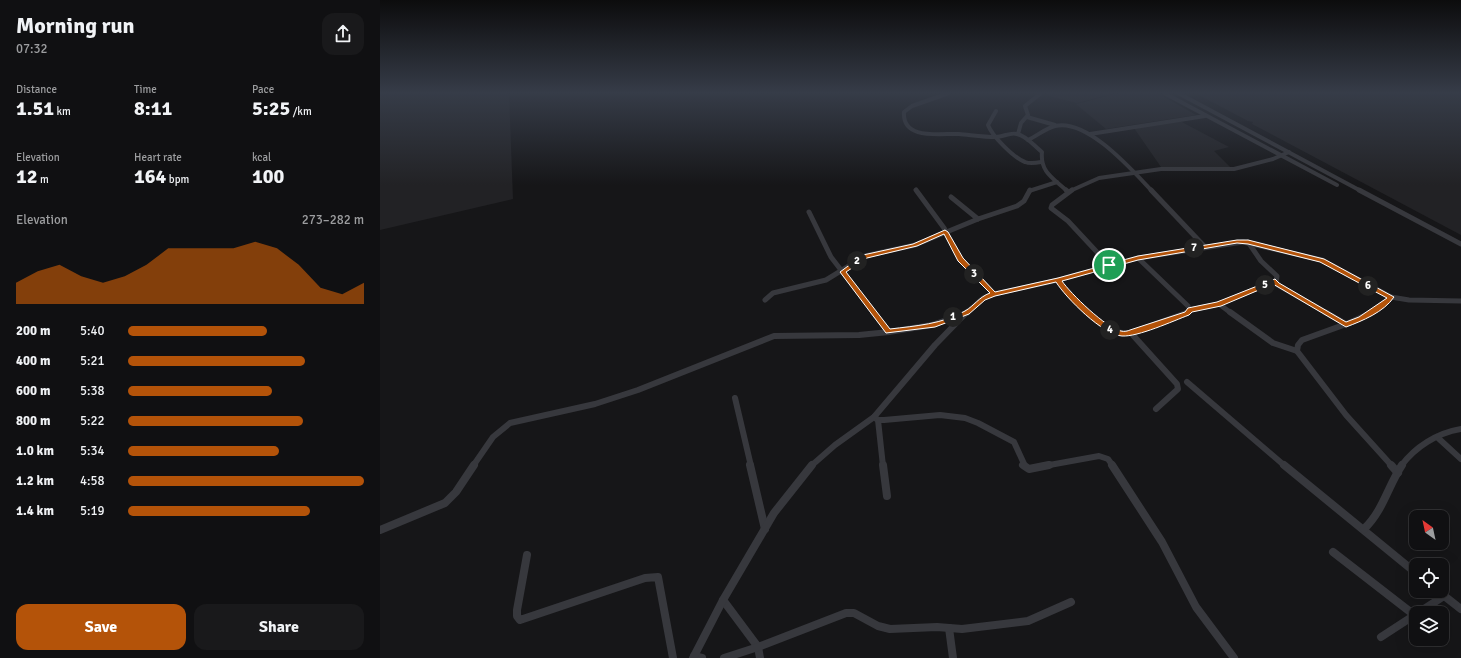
<!DOCTYPE html>
<html lang="en">
<head>
<meta charset="utf-8">
<style>
  body { margin:0; font-family:Signika,sans-serif; background:#19191b; color:#f1f3f6; height:100vh; display:flex; flex-direction:column; font-size:15px; white-space:nowrap }
  * { box-sizing:border-box; margin:0 }
  p { font-size:13px; color:#9c9d9f }
  .icon { flex:none; width:22px; height:22px; fill:none; stroke:currentColor; stroke-width:2; stroke-linecap:round; stroke-linejoin:round }
  .map { position:relative; flex:1; overflow:hidden }
  .details { display:flex; flex-direction:column; background:#101012; width:380px }
  .details>* { flex:none }
  .needle { width:26px; rotate:327deg }
  .fabs { position:absolute; left:1029px; top:510px; display:grid; gap:8px }
  .fabs a { display:grid; place-items:center; width:40px; height:40px; border-radius:8px; background:#101012; box-shadow:0 4px 16px #0002,0 0 0 1px #303032; font-size:20px }
  .pin { position:absolute; display:grid; place-items:center; width:34px; height:34px; color:#fff; margin:-17px; border:2px solid #fff; border-radius:50%; box-shadow:0 1px 4px #0007 }
  .km { position:absolute; width:20px; height:20px; margin:-10px; border-radius:50%; background:#222; color:#fff; font-size:11px; line-height:20px; text-align:center }
  .round { display:grid; place-items:center; flex:none; width:42px; height:42px; border-radius:12px; background:#19191b }
  .headline { display:flex; align-items:center; justify-content:space-between; height:68px; padding:0 16px }
  h1 { font-size:22px; font-weight:700; line-height:30px }
  .metrics { display:grid; grid-template-columns:repeat(3,1fr); gap:6px; height:68px; padding:4px 16px }
  .metrics div { display:grid; align-content:center }
  .metrics b { font-size:20px; font-weight:700 }
  .metrics small { font-size:11px; font-weight:400 }
  .metrics p { font-size:11px }
  .chart { height:112px; padding:8px 16px }
  .chart p { display:flex; justify-content:space-between }
  .chart svg { width:100%; height:72px; margin-top:4px; fill:#b45309; opacity:.7 }
  .primary-button { display:flex; gap:8px; margin-top:auto; padding:8px 16px }
  .primary-button a { flex:1; height:46px; border-radius:12px; background:#b45309; color:#fff; font-size:16px; font-weight:700; line-height:46px; text-align:center }
  .primary-button a+a { background:#19191b; color:#f1f3f6 }
  ul { padding:0 16px; list-style:none; font-size:13px }
  li { display:grid; grid-template-columns:64px 48px 1fr; align-items:center; height:30px }
  li i { height:10px; border-radius:5px; background:#b45309 }
  main { display:flex; flex:1; min-height:0 }
  .map>svg:first-child { display:block }
  .built { fill:#222225 }
  .lines { fill:none; stroke-linecap:round; stroke-linejoin:round }
  .street-far3 { stroke:#37383d; stroke-width:4 }
  .street-far2 { stroke:#37383d; stroke-width:5 }
  .street-far1 { stroke:#37383d; stroke-width:6 }
  .street { stroke:#37383d; stroke-width:8 }
  .route { fill:#b45309; stroke:#fff; fill-rule:evenodd }
</style>
</head>
<body>
<main>
<section class="details">
<div class="headline"><div><h1>Morning run</h1><p>07:32</p></div><a class="round"><svg class="icon" aria-label="share" viewBox="0 0 24 24"><path d="M12 15V3M7 8l5-5 5 5M5 13v7h14v-7"/></svg></a></div>
<div class="metrics">
<div><p>Distance</p><b>1.51<small> km</small></b></div>
<div><p>Time</p><b>8:11</b></div>
<div><p>Pace</p><b>5:25<small> /km</small></b></div>
</div>
<div class="metrics">
<div><p>Elevation</p><b>12<small> m</small></b></div>
<div><p>Heart rate</p><b>164<small> bpm</small></b></div>
<div><p>kcal</p><b>100</b></div>
</div>
<div class="chart"><p><span>Elevation</span>273–282 m</p>
<svg viewBox="0 0 160 44" preserveAspectRatio="none"><path d="M0 44V31L10 24L20 20L30 27L40 31L50 27L60 20L70 10L80 10L90 10L100 10L110 6L120 10L130 20L140 34L150 38L160 31V44z"/></svg>
</div>
<ul>
<li><b>200 m</b>5:40<i style="width:59%"></i></li>
<li><b>400 m</b>5:21<i style="width:75%"></i></li>
<li><b>600 m</b>5:38<i style="width:61%"></i></li>
<li><b>800 m</b>5:22<i style="width:74%"></i></li>
<li><b>1.0 km</b>5:34<i style="width:64%"></i></li>
<li><b>1.2 km</b>4:58<i style="width:100%"></i></li>
<li><b>1.4 km</b>5:19<i style="width:77%"></i></li>
</ul>
<div class="primary-button"><a>Save</a><a>Share</a></div>
</section>
<div class="map">
<svg width="1081" height="658" viewBox="0 0 1081 658">
  <rect width="100%" height="100%" fill="#161618"/>
  <g class="built">
    <path d="M0,93H129L133,199L0,230Z"/>
    <path d="M667,93H735L697,103L669,96Z"/>
    <path d="M739,93H777L816,115L726,129L696,104Z"/>
    <path d="M815,93H1081V235L872,124L873,122L868,121Z"/>
    <path d="M800,121L849,147L834,151L850,167L808,168L781,167L754,128Z"/>
  </g>
  <g class="lines">
    <g class="street-far3">
      <path d="M569,93L532,106L524,112C522,141 562,133 579,134C591,135 604,137 616,137C623,137 630,132 637,134C647,136 654,146 662,152C660,172 673,178 687,191"/>
      <path d="M784,93L957,185"/>
      <path d="M798,93L981,191"/>
      <path d="M616,111L608,125C612,136 634,158 645,162C650,164 656,163 661,162"/>
      <path d="M647,117L675,125"/>
      <path d="M638,134L641,123L648,115L645,106L661,93"/>
      <path d="M710,134L825,116"/>
      <path d="M648,140C657,136 666,128 675,126C707,118 752,170 772,191"/>
      <path d="M649,191L677,182"/>
      <path d="M690,191L719,178L781,169H854L893,159L909,152"/>
    </g>
    <g class="street-far2">
      <path d="M536,190L564,228L580,259L614,294"/>
      <path d="M686,190L688,192"/>
      <path d="M692,190L672,205L671,208L688,221L729,265"/>
      <path d="M771,190L825,247"/>
      <path d="M979,190L1081,244"/>
      <path d="M571,197L598,219"/>
      <path d="M429,212L451,257L494,313"/>
      <path d="M868,242L881,261L897,276L896,284L947,313"/>
      <path d="M758,258L808,306L810,310L806,313"/>
      <path d="M678,280L688,294L708,313"/>
      <path d="M385,300L393,293L446,280L485,256L535,245L598,219L637,206L644,201L650,190"/>
      <path d="M839,304L851,313"/>
      <path d="M810,310L839,304L895,281"/>
      <path d="M586,313L603,298L614,294L678,280L758,258L863,242L942,260L1011,297L1029,300L1081,301"/>
      <path d="M991,313L1011,297"/>
    </g>
    <g class="street-far1">
      <path d="M493,312L509,332"/>
      <path d="M706,312C720,324 732,335 751,333L809,312"/>
      <path d="M850,312L893,343L917,351"/>
      <path d="M945,312L966,324"/>
      <path d="M993,312L969,323L922,340L918,345L917,351L966,415L1012,466"/>
      <path d="M751,333L797,384L798,389L776,409"/>
      <path d="M807,382L905,466"/>
      <path d="M355,398L371,466"/>
      <path d="M494,417L498,420H504L560,415L585,418L598,423L634,442L645,466"/>
      <path d="M498,420L503,466"/>
      <path d="M1057,437L1081,459"/>
      <path d="M93,466L113,437L130,423L215,404L258,390L394,336L479,335L509,332L552,325L587,313"/>
      <path d="M431,466L455,445L494,417L555,345L587,312"/>
      <path d="M664,466L719,456L728,459L733,466"/>
      <path d="M1021,466C1035,447 1057,433 1081,429"/>
    </g>
    <g class="street">
      <path d="M370,465L385,529"/>
      <path d="M503,465L507,496"/>
      <path d="M643,465L649,469L669,465"/>
      <path d="M732,465L782,542L816,607L854,658"/>
      <path d="M904,465L1036,573"/>
      <path d="M1011,465L1018,473"/>
      <path d="M984,529C1003,511 1008,486 1022,465"/>
      <path d="M0,530L65,503L76,492L94,465"/>
      <path d="M953,552L1033,614"/>
      <path d="M147,555L137,610V616L140,620L265,578L278,577L293,658"/>
      <path d="M1058,591L1081,609"/>
      <path d="M343,600L378,647L380,658"/>
      <path d="M569,628L573,658"/>
      <path d="M1001,637L1064,596"/>
      <path d="M314,656L322,658"/>
      <path d="M313,658L343,600L394,513L432,465"/>
      <path d="M344,658L378,647L466,613H474L498,626L510,629L557,627L582,629L648,621L691,602"/>
    </g>
  </g>
  <linearGradient id="sky" x2="0" y2="1"><stop stop-color="#0c0c0d"/><stop offset="0.5" stop-color="#363c48"/><stop offset="1" stop-color="#363c48" stop-opacity="0"/></linearGradient>
  <rect width="1081" height="185" fill="url(#sky)"/>
  <path class="route" d="M565,230L568,232L583,258L615,292L678,278L758,256L857,240H868L944,259L1014,297C1004,312 982,321 966,327L893,284L841,306L812,312L809,315C793,321 758,337 742,336C723,335 686,298 676,282L615,296L605,300L589,314L555,327L506,333L460,272L483,255L533,244ZM564,234L578,261L610,293C599,297 594,306 585,311C563,324 535,326 510,329L466,272L487,258L537,246ZM857,243L868,244L940,262L1007,298L979,317L966,322L899,283L895,279L837,302L808,308L805,312L750,330C748,331 744,332 741,331C727,329 690,293 682,281L758,260Z"/>
</svg>
<div class="fabs">
<a><svg class="needle" viewBox="-14 -14 28 28"><path d="M0-13l5 13h-10z" fill="#e53935"/><path d="M0 13l5-13h-10z" fill="#9c9d9f"/></svg></a>
<a><svg class="icon" aria-label="locate" viewBox="0 0 24 24"><circle cx="12" cy="12" r="6"/><path d="M12 2v4M12 18v4M2 12h4M18 12h4"/></svg></a>
<a><svg class="icon" aria-label="layers" viewBox="0 0 24 24"><path d="M12 4l9 5-9 5-9-5zM3 14l9 5 9-5"/></svg></a>
</div>
<div class="pin" style="left:729px;top:265px;background:#1e9e55"><svg class="icon" aria-label="arrive" viewBox="0 0 24 24"><path d="M6 21V4h12l-3 4 3 4H6"/></svg></div>
<b class="km" style="left:573px;top:317px">1</b>
<b class="km" style="left:477px;top:261px">2</b>
<b class="km" style="left:594px;top:274px">3</b>
<b class="km" style="left:730px;top:330px">4</b>
<b class="km" style="left:885px;top:285px">5</b>
<b class="km" style="left:988px;top:286px">6</b>
<b class="km" style="left:814px;top:248px">7</b>
</div>
</main>
</body>
</html>
